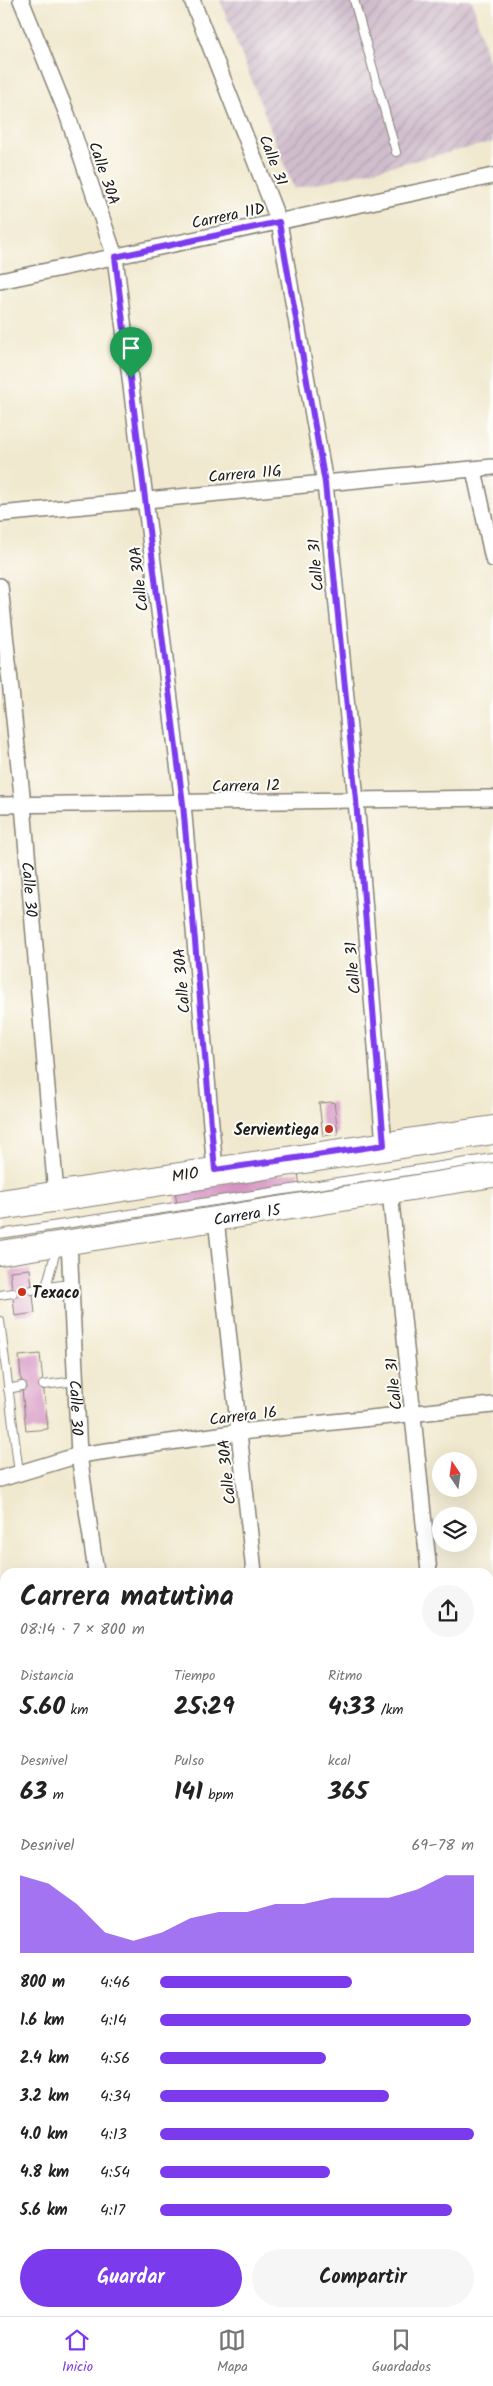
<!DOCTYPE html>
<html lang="es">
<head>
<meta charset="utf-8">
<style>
  body { margin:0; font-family:Kalam,sans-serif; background:#f6f6f6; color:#222; height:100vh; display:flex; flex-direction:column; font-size:19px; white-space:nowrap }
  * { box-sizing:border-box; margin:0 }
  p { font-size:16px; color:#767676 }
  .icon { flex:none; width:28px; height:28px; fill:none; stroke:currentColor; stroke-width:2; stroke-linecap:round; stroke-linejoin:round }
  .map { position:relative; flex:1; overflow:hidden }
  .details { position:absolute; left:0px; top:1568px; width:494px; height:749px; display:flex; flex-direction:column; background:#fff; border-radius:15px 15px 0 0; box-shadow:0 5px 20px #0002 }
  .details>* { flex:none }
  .needle { width:32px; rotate:347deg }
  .tools { position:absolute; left:432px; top:1452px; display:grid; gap:10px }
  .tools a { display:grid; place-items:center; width:45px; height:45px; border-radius:50%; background:#fff; box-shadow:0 5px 20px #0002; font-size:25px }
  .pin { position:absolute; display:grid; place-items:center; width:42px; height:42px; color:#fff; margin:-51px -21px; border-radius:50% 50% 50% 0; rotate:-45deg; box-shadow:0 0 5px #0007 }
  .pin .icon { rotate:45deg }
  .round { display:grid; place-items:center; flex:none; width:52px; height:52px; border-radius:26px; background:#f6f6f6 }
  .head { display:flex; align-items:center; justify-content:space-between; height:85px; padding:0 20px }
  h1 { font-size:28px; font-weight:800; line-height:38px }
  .metrics { display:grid; grid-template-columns:repeat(3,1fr); gap:8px; height:85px; padding:5px 20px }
  .metrics div { display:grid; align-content:center }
  .metrics b { font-size:25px; font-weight:800 }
  .metrics small { font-size:14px; font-weight:400 }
  .metrics p { font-size:14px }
  .chart { height:140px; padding:10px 20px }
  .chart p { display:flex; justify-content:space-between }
  .chart svg { width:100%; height:90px; margin-top:5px; fill:#7c3aed; opacity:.7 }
  .button { display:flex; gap:10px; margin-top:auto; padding:10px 20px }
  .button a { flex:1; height:58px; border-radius:30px; background:#7c3aed; color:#fff; font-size:20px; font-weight:800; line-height:58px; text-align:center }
  .button a+a { background:#f6f6f6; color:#222 }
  ul { padding:0 20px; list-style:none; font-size:16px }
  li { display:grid; grid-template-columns:80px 60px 1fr; align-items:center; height:38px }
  li i { height:12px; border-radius:6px; background:#7c3aed }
  .dock { display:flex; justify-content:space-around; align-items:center; height:70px; border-top:1px solid #e0e0e0; background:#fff; font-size:14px; color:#767676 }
  .dock a { display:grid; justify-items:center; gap:2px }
  .dock .active { color:#7c3aed }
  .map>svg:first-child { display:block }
  .industrial { fill:url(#industrial-furrows) }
  .building { fill:#d593c2 }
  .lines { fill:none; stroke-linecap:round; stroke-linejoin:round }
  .service-casing { stroke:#868276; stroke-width:10 }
  .minor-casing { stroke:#868276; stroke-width:18 }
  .tertiary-casing { stroke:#868276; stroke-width:21 }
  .primary-casing { stroke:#868276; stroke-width:26 }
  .service { stroke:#fff; stroke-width:8 }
  .minor { stroke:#fff; stroke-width:15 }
  .tertiary { stroke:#fff; stroke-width:19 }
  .primary { stroke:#fff; stroke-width:24 }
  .route-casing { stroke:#fff; stroke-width:10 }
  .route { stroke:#7c3aed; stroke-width:6 }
  .poi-dot { fill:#c8321e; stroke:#fdfcf7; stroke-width:2 }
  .labels { text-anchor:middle; stroke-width:4; stroke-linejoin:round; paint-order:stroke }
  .street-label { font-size:16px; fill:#1c1c1c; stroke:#fdfcf7 }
  .poi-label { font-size:16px; font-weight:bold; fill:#1c1c1c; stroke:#fdfcf7; text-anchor:end }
</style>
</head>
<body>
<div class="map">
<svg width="493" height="2316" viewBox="0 0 493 2316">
  <defs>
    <pattern id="industrial-furrows" width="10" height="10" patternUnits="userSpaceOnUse" patternTransform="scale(1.25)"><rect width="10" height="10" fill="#d0bdcc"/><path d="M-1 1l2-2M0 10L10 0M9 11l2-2" fill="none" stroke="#b2a2af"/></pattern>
  </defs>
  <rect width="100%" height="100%" fill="#fdfcf7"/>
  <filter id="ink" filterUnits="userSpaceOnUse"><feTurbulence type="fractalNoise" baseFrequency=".02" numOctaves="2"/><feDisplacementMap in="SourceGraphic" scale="10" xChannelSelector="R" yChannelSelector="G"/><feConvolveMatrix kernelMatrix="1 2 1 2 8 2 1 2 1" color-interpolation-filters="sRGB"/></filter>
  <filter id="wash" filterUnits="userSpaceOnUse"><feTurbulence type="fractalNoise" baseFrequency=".0096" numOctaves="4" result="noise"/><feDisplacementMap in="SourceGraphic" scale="20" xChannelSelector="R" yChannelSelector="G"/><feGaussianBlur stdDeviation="1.12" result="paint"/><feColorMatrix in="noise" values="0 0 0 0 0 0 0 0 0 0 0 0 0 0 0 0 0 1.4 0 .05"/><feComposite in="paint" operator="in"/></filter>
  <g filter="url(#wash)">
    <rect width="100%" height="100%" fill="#f1e9cf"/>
    <path class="industrial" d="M220,0H472L493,79V142L294,189Z"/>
    <g id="blocks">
      <g class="building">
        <path d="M334,1102L338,1134L323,1136L319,1103Z"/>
        <path d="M298,1172L300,1187L177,1206L175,1190Z"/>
        <path d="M30,1269L35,1313L15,1316L10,1271Z"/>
        <path d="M40,1354L48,1429L26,1431L19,1356Z"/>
      </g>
    </g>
  </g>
  <g filter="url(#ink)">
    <use href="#blocks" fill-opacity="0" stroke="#868276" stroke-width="1"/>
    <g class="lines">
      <g class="service-casing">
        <g id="service">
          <path d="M354,0L396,152"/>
          <path d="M0,1216L493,1140"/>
          <path d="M0,1234L493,1158"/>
          <path d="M46,1287L71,1284"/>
          <path d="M32,1290L46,1287L57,1247"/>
          <path d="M0,1295L13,1293"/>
          <path d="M0,1321L19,1473"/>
          <path d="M43,1385L76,1381"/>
          <path d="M8,1389L22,1386"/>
        </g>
      </g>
      <g class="minor-casing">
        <g id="minor">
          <path d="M21,0L67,114L115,257L183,804L215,1170"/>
          <path d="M192,0L279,222L325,483L356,800L384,1145"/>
          <path d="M0,281L493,176"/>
          <path d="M474,470L493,559"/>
          <path d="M0,514L493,467"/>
          <path id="s1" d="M0,586L23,805L56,1194"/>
          <path d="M0,805L493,798"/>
          <path d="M390,1192L429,1572"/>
          <path d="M216,1219L254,1572"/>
          <path id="s2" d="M69,1242L79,1455L96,1572"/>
          <path d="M0,1479L79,1455L240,1432L493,1405"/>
          <path d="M489,1593L493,1592"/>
          <path d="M0,1624L5,1625"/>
          <path d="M0,1710L5,1711"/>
          <path d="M489,1731H493"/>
          <path d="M0,1851H5"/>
          <path d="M489,1999H493"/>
          <path d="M489,2046L493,2043"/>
          <path d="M489,2085L493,2091"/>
          <path d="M0,2146L5,2143"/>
          <path d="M489,2304L493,2301"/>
          <path d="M140,2316L146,2311"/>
          <path d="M474,2316L480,2311"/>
        </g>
      </g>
      <g class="tertiary-casing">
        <g id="tertiary">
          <path d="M0,2006L5,2007"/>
          <path d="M313,2311L316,2316"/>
        </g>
      </g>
      <g class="primary-casing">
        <g id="primary">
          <path d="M0,1202L493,1128"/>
          <path id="s3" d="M0,1253L493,1175"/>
        </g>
      </g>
      <use href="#service" class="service"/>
      <use href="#minor" class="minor"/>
      <use href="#tertiary" class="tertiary"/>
      <use href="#primary" class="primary"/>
    </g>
  </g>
  <g class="lines" filter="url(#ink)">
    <g class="route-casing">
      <path id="route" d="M279,222L325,483L356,800L384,1145L215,1170L183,804L115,257Z"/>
    </g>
    <use href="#route" class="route"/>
  </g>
  <g class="poi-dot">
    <circle cx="329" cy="1129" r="5"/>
    <circle cx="22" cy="1292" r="5"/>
  </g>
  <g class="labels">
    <g class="street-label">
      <text transform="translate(274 160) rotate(69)" y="6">Calle 31</text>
      <text transform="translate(105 173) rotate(71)" y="6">Calle 30A</text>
      <text transform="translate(228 215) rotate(-12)" y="6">Carrera 11D</text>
      <text transform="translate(245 473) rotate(-5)" y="6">Carrera 11G</text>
      <text transform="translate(315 565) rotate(-95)" y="6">Calle 31</text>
      <text transform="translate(138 579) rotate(-97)" y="6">Calle 30A</text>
      <text transform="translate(246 785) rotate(-1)" y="6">Carrera 12</text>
      <text dy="6" stroke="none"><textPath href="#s1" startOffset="305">Calle 30</textPath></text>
      <text transform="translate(352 968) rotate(-95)" y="6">Calle 31</text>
      <text transform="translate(181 981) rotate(-95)" y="6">Calle 30A</text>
      <text transform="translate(185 1174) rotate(-9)" y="6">MIO</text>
      <text dy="6" stroke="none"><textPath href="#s3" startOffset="250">Carrera 15</textPath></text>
      <text transform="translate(393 1384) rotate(-96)" y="6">Calle 31</text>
      <text dy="6" stroke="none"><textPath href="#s2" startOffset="166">Calle 30</textPath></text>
      <text transform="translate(243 1415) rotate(-7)" y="6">Carrera 16</text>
      <text transform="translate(226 1472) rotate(-96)" y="6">Calle 30A</text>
    </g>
    <g class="poi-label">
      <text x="319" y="1135">Servientiega</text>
      <text x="32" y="1298" text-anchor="start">Texaco</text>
    </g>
  </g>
</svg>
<div class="tools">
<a><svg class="needle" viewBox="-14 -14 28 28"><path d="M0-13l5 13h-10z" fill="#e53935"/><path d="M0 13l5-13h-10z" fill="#767676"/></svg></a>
<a><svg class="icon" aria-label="layers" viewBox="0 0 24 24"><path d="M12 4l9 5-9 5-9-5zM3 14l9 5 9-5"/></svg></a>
</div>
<div class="pin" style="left:131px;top:378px;background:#1e9e55"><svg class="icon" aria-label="arrive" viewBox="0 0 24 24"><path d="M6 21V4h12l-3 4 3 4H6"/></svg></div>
<section class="details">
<div class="head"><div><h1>Carrera matutina</h1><p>08:14 · 7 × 800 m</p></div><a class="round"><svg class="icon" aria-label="share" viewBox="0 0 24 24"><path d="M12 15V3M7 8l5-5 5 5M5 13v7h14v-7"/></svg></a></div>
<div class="metrics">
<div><p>Distancia</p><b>5.60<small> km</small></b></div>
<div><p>Tiempo</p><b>25:29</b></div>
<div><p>Ritmo</p><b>4:33<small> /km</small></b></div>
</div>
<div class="metrics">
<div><p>Desnivel</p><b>63<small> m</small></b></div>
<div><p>Pulso</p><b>141<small> bpm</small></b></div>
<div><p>kcal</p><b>365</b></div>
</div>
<div class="chart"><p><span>Desnivel</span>69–78 m</p>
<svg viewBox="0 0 160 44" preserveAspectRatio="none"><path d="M0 44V6L10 10L20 20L30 34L40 38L50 34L60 27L70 24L80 24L90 20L100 20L110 17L120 17L130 17L140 13L150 6L160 6V44z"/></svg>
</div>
<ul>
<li><b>800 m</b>4:46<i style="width:61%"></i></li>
<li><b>1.6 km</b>4:14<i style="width:99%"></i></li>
<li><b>2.4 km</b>4:56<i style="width:53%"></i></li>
<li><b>3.2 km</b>4:34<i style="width:73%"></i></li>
<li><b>4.0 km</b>4:13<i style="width:100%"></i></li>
<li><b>4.8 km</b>4:54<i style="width:54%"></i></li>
<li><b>5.6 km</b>4:17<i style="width:93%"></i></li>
</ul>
<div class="button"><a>Guardar</a><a>Compartir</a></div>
</section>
</div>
<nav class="dock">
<a class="active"><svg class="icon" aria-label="home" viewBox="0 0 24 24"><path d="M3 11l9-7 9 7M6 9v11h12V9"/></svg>Inicio</a>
<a><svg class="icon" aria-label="map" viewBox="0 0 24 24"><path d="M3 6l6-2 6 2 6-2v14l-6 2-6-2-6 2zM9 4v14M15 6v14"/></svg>Mapa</a>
<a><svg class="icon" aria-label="saved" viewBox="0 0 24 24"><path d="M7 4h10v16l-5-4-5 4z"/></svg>Guardados</a>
</nav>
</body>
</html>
